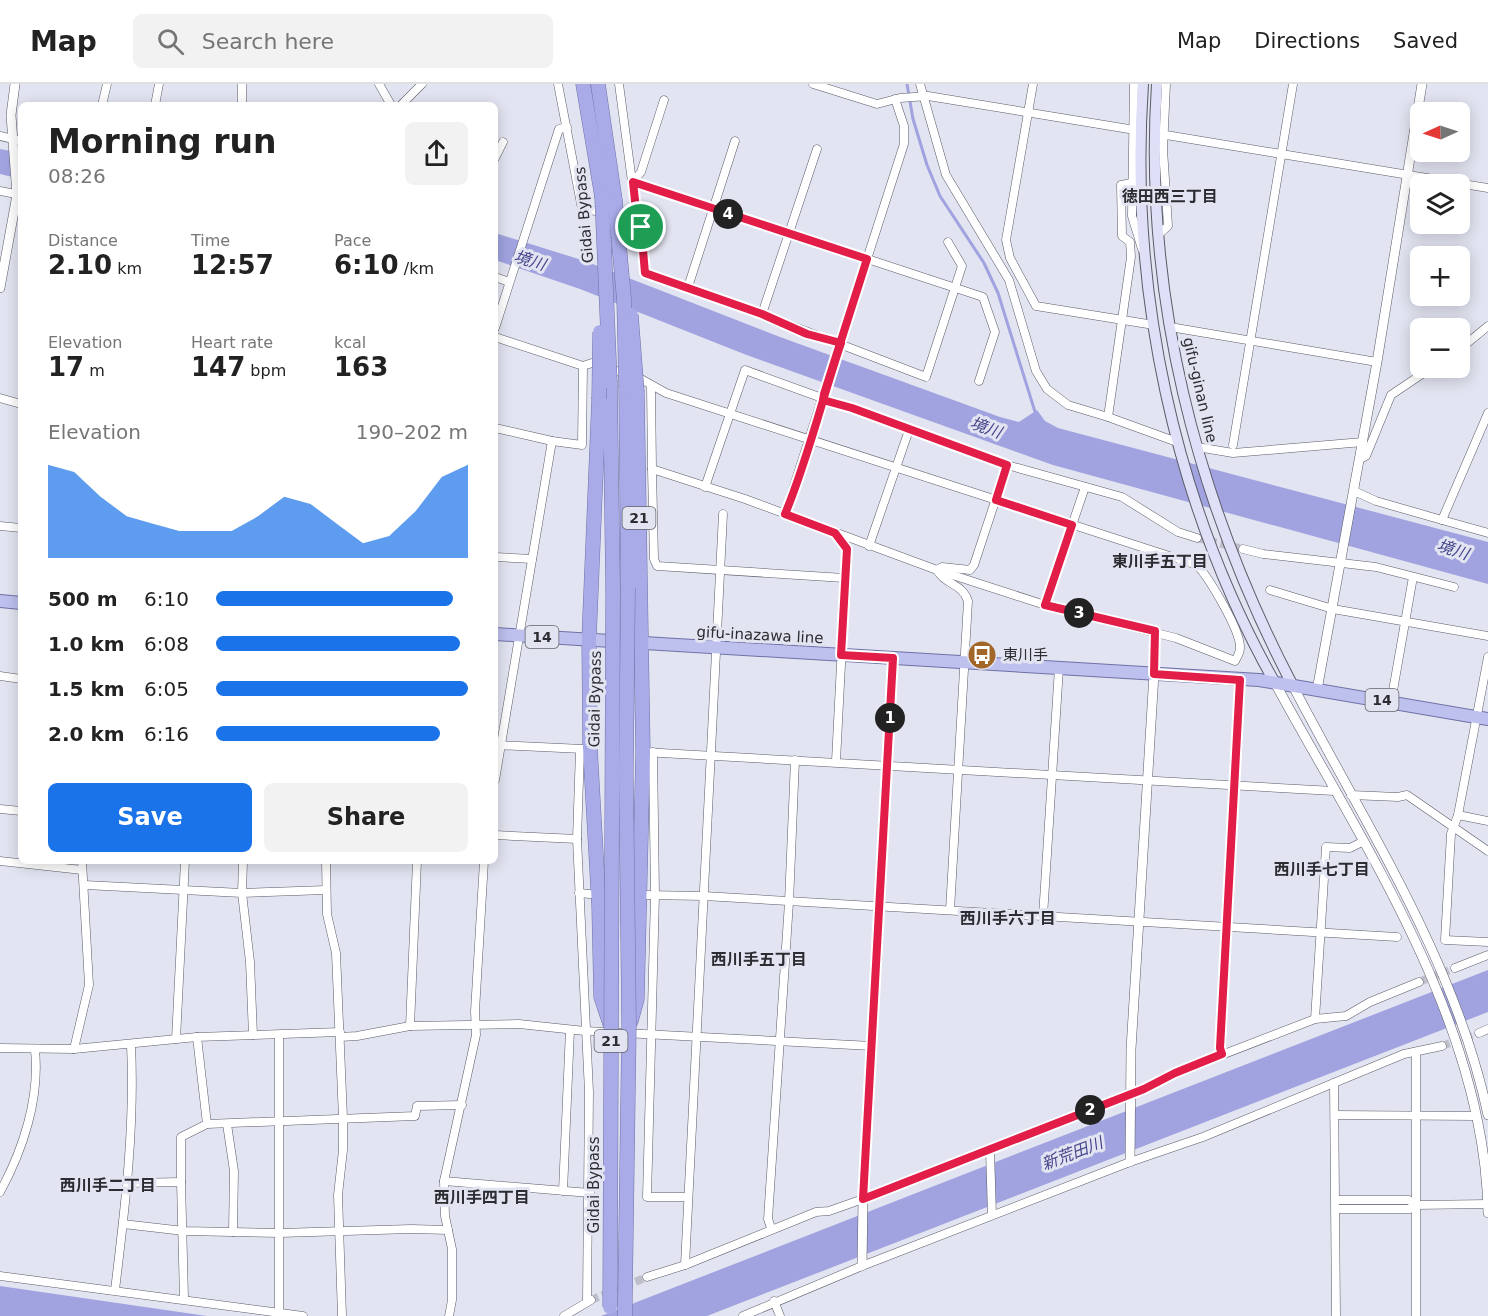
<!DOCTYPE html>
<html lang="en">
<head>
<meta charset="utf-8">
<style>
  body { margin:0; font-family:"DejaVu Sans","Noto Sans JP",sans-serif; background:#f2f2f2; color:#222; height:100vh; display:flex; flex-direction:column; font-size:22px; white-space:nowrap }
  * { box-sizing:border-box; margin:0 }
  p { font-size:20px; color:#767676 }
  .icon { flex:none; width:33px; height:33px; fill:none; stroke:currentColor; stroke-width:2; stroke-linecap:round; stroke-linejoin:round }
  .map { position:relative; flex:1; overflow:hidden }
  .drawer { position:absolute; left:18px; top:18px; width:480px; height:762px; display:flex; flex-direction:column; background:#fff; border-radius:9px; box-shadow:0 3px 15px #0003 }
  .drawer>* { flex:none }
  .needle { width:39px; rotate:267deg }
  .buttons { position:absolute; left:1410px; top:18px; display:grid; gap:12px }
  .buttons a { display:grid; place-items:center; width:60px; height:60px; border-radius:9px; background:#fff; box-shadow:0 3px 15px #0003; font-size:30px }
  .pin { position:absolute; display:grid; place-items:center; width:51px; height:51px; color:#fff; margin:-26px; border:3px solid #fff; border-radius:50%; box-shadow:0 2px 6px #0007 }
  .km { position:absolute; width:30px; height:30px; margin:-15px; border-radius:50%; background:#222; color:#fff; font-size:16px; line-height:30px; text-align:center }
  .round { display:grid; place-items:center; flex:none; width:63px; height:63px; border-radius:9px; background:#f2f2f2 }
  .summary { display:flex; align-items:center; justify-content:space-between; height:102px; padding:0 30px }
  h1 { font-size:33px; font-weight:800; line-height:45px }
  .metrics { display:grid; grid-template-columns:repeat(3,1fr); gap:9px; height:102px; padding:6px 30px }
  .metrics div { display:grid; align-content:center }
  .metrics b { font-size:26px; font-weight:800 }
  .metrics small { font-size:16px; font-weight:400 }
  .metrics p { font-size:16px }
  .chart { height:168px; padding:12px 30px }
  .chart p { display:flex; justify-content:space-between }
  .chart svg { width:100%; height:108px; margin-top:6px; fill:#1a73e8; opacity:.7 }
  .cta { display:flex; gap:12px; margin-top:auto; padding:12px 30px }
  .cta a { flex:1; height:69px; border-radius:9px; background:#1a73e8; color:#fff; font-size:24px; font-weight:800; line-height:69px; text-align:center }
  .cta a+a { background:#f2f2f2; color:#222 }
  ul { padding:0 30px; list-style:none; font-size:20px }
  li { display:grid; grid-template-columns:96px 72px 1fr; align-items:center; height:45px }
  li i { height:15px; border-radius:8px; background:#1a73e8 }
  header { display:flex; align-items:center; gap:36px; box-sizing:border-box; height:84px; padding:0 30px; background:#fff; border-bottom:2px solid #e0e0e0 }
  header strong { font-size:28px }
  nav { display:flex; gap:33px; margin-inline-start:auto; font-size:21px }
  .search { width:420px; height:54px; background:#f2f2f2; display:flex; align-items:center; gap:15px; box-sizing:border-box; padding:0 21px; border-radius:9px; color:#767676; font-size:22px }
  .map>svg:first-child { display:block }
  .water { fill:#a0a3df }
  .lines { fill:none; stroke-linecap:round; stroke-linejoin:round }
  .stream { stroke:#a0a3df; stroke-width:3 }
  .minor-tunnel { stroke:#bebfcb; stroke-width:8; stroke-dasharray:8 4; stroke-linecap:butt }
  .minor-casing { stroke:#5a5b67; stroke-width:9 }
  .tertiary-casing { stroke:#5a5b67; stroke-width:10 }
  .secondary-casing { stroke:#5a5b67; stroke-width:12 }
  .primary-casing { stroke:#6f71a5; stroke-width:14 }
  .trunk-casing { stroke:#6f71a5; stroke-width:15 }
  .minor { stroke:#fff; stroke-width:8 }
  .tertiary { stroke:#fff; stroke-width:9 }
  .secondary { stroke:#dfe0f7; stroke-width:10 }
  .primary { stroke:#bec0ee; stroke-width:12 }
  .trunk { stroke:#a8abe8; stroke-width:14 }
  .trunk-bridge-casing { stroke:#6f71a5; stroke-width:15; stroke-linecap:butt }
  .trunk-bridge { stroke:#a8abe8; stroke-width:14 }
  .route-casing { stroke:#fff; stroke-width:12 }
  .route { stroke:#e11d48; stroke-width:8 }
  .labels { text-anchor:middle; stroke-width:6; stroke-linejoin:round; paint-order:stroke }
  .shield { fill:#e2e4f1; stroke:#63646b; stroke-width:1.5 }
  .shield-label { font-size:14px; font-weight:bold; fill:#2c2d32 }
  .street-label { font-size:15px; fill:#2c2d32; stroke:#e2e4f1 }
  .poi-label { font-size:15px; fill:#2c2d32; stroke:#e2e4f1; text-anchor:start }
  .neighbourhood-label { font-size:16px; font-weight:bold; fill:#2c2d32; stroke:#e2e4f1 }
  .water-label { font-size:16px; font-style:italic; fill:#45438b; stroke:#e2e4f1 }
</style>
</head>
<body>
<header>
<strong>Map</strong>
<div class="search"><svg class="icon" aria-label="search" viewBox="0 0 24 24"><circle cx="10" cy="10" r="6"/><path d="M15 15l6 6"/></svg>Search here</div>
<nav><a>Map</a><a>Directions</a><a>Saved</a></nav>
</header>
<div class="map">
<svg width="1488" height="1232" viewBox="0 0 1488 1232">
  <rect width="100%" height="100%" fill="#e2e4f1"/>
  <g class="water">
    <path d="M0,65L21,69V95L0,90Z"/>
    <path d="M495,149L585,177L780,253L1000,333L1019,338L1037,326L1045,337L1058,344L1488,458V500L1053,381L744,270L580,205L495,176Z"/>
    <path d="M1488,886V928L707,1232H601Z"/>
    <path d="M0,1202L207,1232H0Z"/>
  </g>
  <g class="lines">
    <path class="stream" d="M907,0L913,35L927,81L940,112L984,179L998,209L1036,331"/>
    <g class="minor-tunnel">
      <path d="M1197,454L1243,465"/>
      <path d="M1419,898L1455,884"/>
      <path d="M1442,962L1479,949"/>
      <path d="M591,1216L647,1193"/>
    </g>
    <g class="minor-casing">
      <g id="minor">
        <path d="M379,0L391,21"/>
        <path d="M558,0L582,125L603,128"/>
        <path d="M619,0L637,135L641,143L645,189L688,203L735,57"/>
        <path d="M813,0L877,20L900,14L928,12L1135,46"/>
        <path d="M920,0L946,91L1009,196L1036,287L1047,305L1068,321L1108,333"/>
        <path d="M1033,0L1006,156L1010,174L1036,222L1154,241"/>
        <path d="M1134,0L1132,132L1142,165"/>
        <path d="M664,16L641,88L633,98L983,213L995,248L979,297"/>
        <path d="M102,21L107,0"/>
        <path d="M155,21L159,0"/>
        <path d="M242,21V0"/>
        <path d="M401,21L422,0"/>
        <path d="M1160,50L1488,104"/>
        <path d="M0,52L21,57"/>
        <path d="M495,74L503,58"/>
        <path d="M1132,99L1121,101L1122,152L1130,158L1131,173L1108,333L1177,358"/>
        <path d="M0,107L21,111"/>
        <path d="M615,132L637,135"/>
        <path d="M1158,151L1168,142L1163,65L1166,0"/>
        <path d="M495,193L509,198"/>
        <path d="M688,203C768,232 847,263 926,293L962,182L948,158"/>
        <path d="M762,230L817,65"/>
        <path d="M1170,243L1377,278"/>
        <path d="M495,244L559,45L567,43"/>
        <path d="M495,253L583,282L592,279L641,295L666,309L1197,481C1209,494 1241,547 1240,564C1240,569 1237,573 1235,577L1176,554L1045,521L937,486L745,415L652,385L651,302"/>
        <path d="M1460,265L1488,242"/>
        <path d="M0,314L21,320"/>
        <path d="M1488,329L1442,436L1488,449"/>
        <path d="M495,344L552,357L582,361L583,282"/>
        <path d="M1233,361L1293,0"/>
        <path d="M1197,363L1233,369L1363,358"/>
        <path d="M1360,375L1366,372L1391,311L1431,284"/>
        <path d="M652,385L654,475L657,482L844,494"/>
        <path d="M705,403L745,286L1007,381L1122,413L1178,448L1197,454"/>
        <path d="M1354,407L1376,417L1442,436"/>
        <path d="M785,430L904,60V42L895,15"/>
        <path d="M0,442L21,444"/>
        <path d="M836,451L847,464L836,677"/>
        <path d="M869,462L909,346"/>
        <path d="M1243,465L1263,470L1376,483L1454,503"/>
        <path d="M495,473L532,475"/>
        <path d="M1270,506L1333,525L1488,552"/>
        <path d="M1045,521L1085,403"/>
        <path d="M1488,573L1458,731L1451,750L1445,856L1488,858"/>
        <path d="M1154,590L1155,547"/>
        <path d="M0,592L21,595"/>
        <path d="M1391,618L1413,493"/>
        <path d="M495,661L583,665"/>
        <path d="M580,666L577,755L589,1008L587,1217"/>
        <path d="M643,668L1334,707"/>
        <path d="M653,668L655,811L647,1113H686"/>
        <path d="M495,696L552,357"/>
        <path d="M1351,711L1398,713L1407,711L1488,767"/>
        <path d="M0,725L21,727"/>
        <path d="M1458,731L1488,737"/>
        <path d="M495,751L577,755"/>
        <path d="M0,777L82,786"/>
        <path d="M243,777L242,809L250,878L253,951"/>
        <path d="M326,777L327,830L336,869L343,1034V1066L338,1111L342,1232"/>
        <path d="M85,801L242,809L326,806"/>
        <path d="M579,809L590,810"/>
        <path d="M644,811L704,812L1397,853"/>
        <path d="M950,826L968,517C962,499 945,501 937,486L942,483L970,486L974,481L1007,381"/>
        <path d="M1043,832L1059,584"/>
        <path d="M1455,884L1488,871"/>
        <path d="M1315,935L1326,763L1350,764L1362,758"/>
        <path d="M410,942L417,777"/>
        <path d="M1479,949L1488,945"/>
        <path d="M197,953L207,1040"/>
        <path d="M340,953L357,952L410,942L519,940L585,947L872,962"/>
        <path d="M176,955L185,777"/>
        <path d="M0,964L74,965L197,953L340,948"/>
        <path d="M74,965L89,901L82,777"/>
        <path d="M1222,970L1220,964L1240,596"/>
        <path d="M1334,999L1336,1232"/>
        <path d="M1336,1031L1475,1032"/>
        <path d="M227,1040L234,1087L233,1148"/>
        <path d="M990,1066L992,1131"/>
        <path d="M444,1097L590,1109"/>
        <path d="M181,1098V1053L207,1040L415,1032L417,1022L462,1021"/>
        <path d="M129,1099L181,1098L184,1214"/>
        <path d="M563,1107L570,946"/>
        <path d="M0,1108C23,1066 40,1014 35,966"/>
        <path d="M1336,1116H1409L1415,1121"/>
        <path d="M1336,1125H1410L1415,1121L1488,1120"/>
        <path d="M123,1140L184,1147L280,1149L411,1145L448,1146"/>
        <path d="M771,1144L768,1135L789,818L795,676"/>
        <path d="M685,1181L723,430"/>
        <path d="M0,1192L303,1232"/>
        <path d="M647,1193L685,1181L816,1128L829,1127L863,1115L1144,1005L1175,989L1315,935L1346,932L1370,918L1419,898"/>
        <path d="M115,1206C125,1124 135,1043 131,961"/>
        <path d="M774,1217L780,1232"/>
        <path d="M279,1228V951"/>
        <path d="M449,1232L452,1216V1165L445,1132L444,1097L476,951L475,927L484,777"/>
        <path d="M564,1232L591,1216"/>
        <path d="M743,1232L862,1182L1130,1078L1203,1053L1404,970L1442,962"/>
        <path d="M1416,1232V969"/>
      </g>
    </g>
    <g class="tertiary-casing">
      <g id="tertiary">
        <path d="M0,204L17,111L11,31L15,0"/>
        <path d="M1275,599C1363,761 1485,939 1488,1129"/>
        <path d="M1293,602C1365,741 1455,875 1488,1031"/>
        <path d="M1317,606L1377,278L1422,0"/>
        <path d="M1130,1078L1131,965L1154,590"/>
        <path d="M862,1182L863,1115L893,574"/>
      </g>
    </g>
    <g class="secondary-casing">
      <g id="secondary">
        <path d="M1143,0C1129,205 1174,420 1275,599"/>
        <path d="M1157,0C1143,209 1196,417 1293,602"/>
      </g>
    </g>
    <g class="primary-casing">
      <g id="primary">
        <path d="M0,517L21,519"/>
        <path d="M495,550L1259,596L1488,635"/>
      </g>
    </g>
    <g class="trunk-casing">
      <g id="trunk">
        <path d="M583,0L602,113"/>
        <path d="M598,0L615,116"/>
        <path d="M610,298L613,505"/>
        <path d="M626,303L628,504"/>
        <path d="M599,315L589,555L590,663L599,822L601,913L610,940"/>
        <path d="M631,937L637,915L643,668L637,308"/>
        <path d="M625,1218V1232"/>
      </g>
    </g>
    <use href="#minor" class="minor"/>
    <use href="#tertiary" class="tertiary"/>
    <use href="#secondary" class="secondary"/>
    <use href="#primary" class="primary"/>
    <use href="#trunk" class="trunk"/>
    <g class="trunk-bridge-casing">
      <g id="trunk-bridge">
        <path d="M602,113L610,298"/>
        <path d="M615,116L624,215L626,303"/>
        <path d="M631,231L637,308"/>
        <path d="M599,315L600,248"/>
        <path d="M625,1218L629,942L626,690L628,504"/>
        <path d="M610,1223L613,505"/>
      </g>
    </g>
    <use href="#trunk-bridge" class="trunk-bridge"/>
  </g>
  <g class="lines">
    <g class="route-casing">
      <path id="route" d="M641,143L645,189L762,230L807,250L841,259C822,315 808,375 785,430L835,449L847,465L841,571L893,574L863,1115L1144,1005L1175,989L1222,970L1220,964L1240,596L1154,590L1155,547L1045,521L1072,441L996,416L1007,381L852,324L823,316L824,310L867,175L633,98L637,135L641,143"/>
    </g>
    <use href="#route" class="route"/>
  </g>
  <defs>
    <g id="bus-disc" transform="scale(1.5)"><circle r="9.5" fill="#a26629" stroke="#e2e4f1"/><path d="M-5-6H5V4H4V6H2V4H-2V6H-4V4H-5ZM-3.5-4V0h7V-4ZM-3.5 1.2v1.5H-2V1.2ZM2 1.2v1.5H3.5V1.2Z" fill="#fff"/></g>
  </defs>
  <g fill-rule="evenodd">
    <use href="#bus-disc" x="982" y="571"/>
  </g>
  <g class="labels">
    <g class="shield">
      <rect x="622.5" y="423" width="33" height="22" rx="4.5"/>
      <rect x="525.5" y="542" width="33" height="22" rx="4.5"/>
      <rect x="1365.5" y="605" width="33" height="22" rx="4.5"/>
      <rect x="594.5" y="946" width="33" height="22" rx="4.5"/>
    </g>
    <g class="shield-label">
      <text x="639" y="439">21</text>
      <text x="542" y="558">14</text>
      <text x="1382" y="621">14</text>
      <text x="611" y="962">21</text>
    </g>
    <g class="street-label">
      <text transform="translate(584 131) rotate(-95)" y="5">Gidai Bypass</text>
      <text transform="translate(1200 306) rotate(77)" y="5">gifu-ginan line</text>
      <text transform="translate(760 551) rotate(3)" y="5">gifu-inazawa line</text>
      <text transform="translate(595 615) rotate(-89)" y="5">Gidai Bypass</text>
      <text transform="translate(594 1101) rotate(-90)" y="5">Gidai Bypass</text>
    </g>
    <g class="poi-label">
      <text x="1003" y="576">東川手</text>
    </g>
    <g class="neighbourhood-label">
      <text x="1170" y="118">徳田西三丁目</text>
      <text x="1160" y="483">東川手五丁目</text>
      <text x="1322" y="791">西川手七丁目</text>
      <text x="1008" y="840">西川手六丁目</text>
      <text x="759" y="881">西川手五丁目</text>
      <text x="108" y="1107">西川手二丁目</text>
      <text x="482" y="1119">西川手四丁目</text>
    </g>
    <g class="water-label">
      <text transform="translate(530 176) rotate(17)" y="6">境川</text>
      <text transform="translate(986 343) rotate(20)" y="6">境川</text>
      <text transform="translate(1453 465) rotate(18)" y="6">境川</text>
      <text transform="translate(1072 1069) rotate(-21)" y="6">新荒田川</text>
    </g>
  </g>
</svg>
<div class="buttons">
<a><svg class="needle" viewBox="-14 -14 28 28"><path d="M0-13l5 13h-10z" fill="#e53935"/><path d="M0 13l5-13h-10z" fill="#767676"/></svg></a>
<a><svg class="icon" aria-label="layers" viewBox="0 0 24 24"><path d="M12 4l9 5-9 5-9-5zM3 14l9 5 9-5"/></svg></a>
<a>+</a>
<a>−</a>
</div>
<div class="pin" style="left:641px;top:143px;background:#1e9e55"><svg class="icon" aria-label="arrive" viewBox="0 0 24 24"><path d="M6 21V4h12l-3 4 3 4H6"/></svg></div>
<b class="km" style="left:890px;top:634px">1</b>
<b class="km" style="left:1090px;top:1026px">2</b>
<b class="km" style="left:1079px;top:529px">3</b>
<b class="km" style="left:728px;top:130px">4</b>
<section class="drawer">
<div class="summary"><div><h1>Morning run</h1><p>08:26</p></div><a class="round"><svg class="icon" aria-label="share" viewBox="0 0 24 24"><path d="M12 15V3M7 8l5-5 5 5M5 13v7h14v-7"/></svg></a></div>
<div class="metrics">
<div><p>Distance</p><b>2.10<small> km</small></b></div>
<div><p>Time</p><b>12:57</b></div>
<div><p>Pace</p><b>6:10<small> /km</small></b></div>
</div>
<div class="metrics">
<div><p>Elevation</p><b>17<small> m</small></b></div>
<div><p>Heart rate</p><b>147<small> bpm</small></b></div>
<div><p>kcal</p><b>163</b></div>
</div>
<div class="chart"><p><span>Elevation</span>190–202 m</p>
<svg viewBox="0 0 160 44" preserveAspectRatio="none"><path d="M0 44V6L10 9L20 19L30 27L40 30L50 33L60 33L70 33L80 27L90 19L100 22L110 30L120 38L130 35L140 25L150 11L160 6V44z"/></svg>
</div>
<ul>
<li><b>500 m</b>6:10<i style="width:94%"></i></li>
<li><b>1.0 km</b>6:08<i style="width:97%"></i></li>
<li><b>1.5 km</b>6:05<i style="width:100%"></i></li>
<li><b>2.0 km</b>6:16<i style="width:89%"></i></li>
</ul>
<div class="cta"><a>Save</a><a>Share</a></div>
</section>
</div>
</body>
</html>
